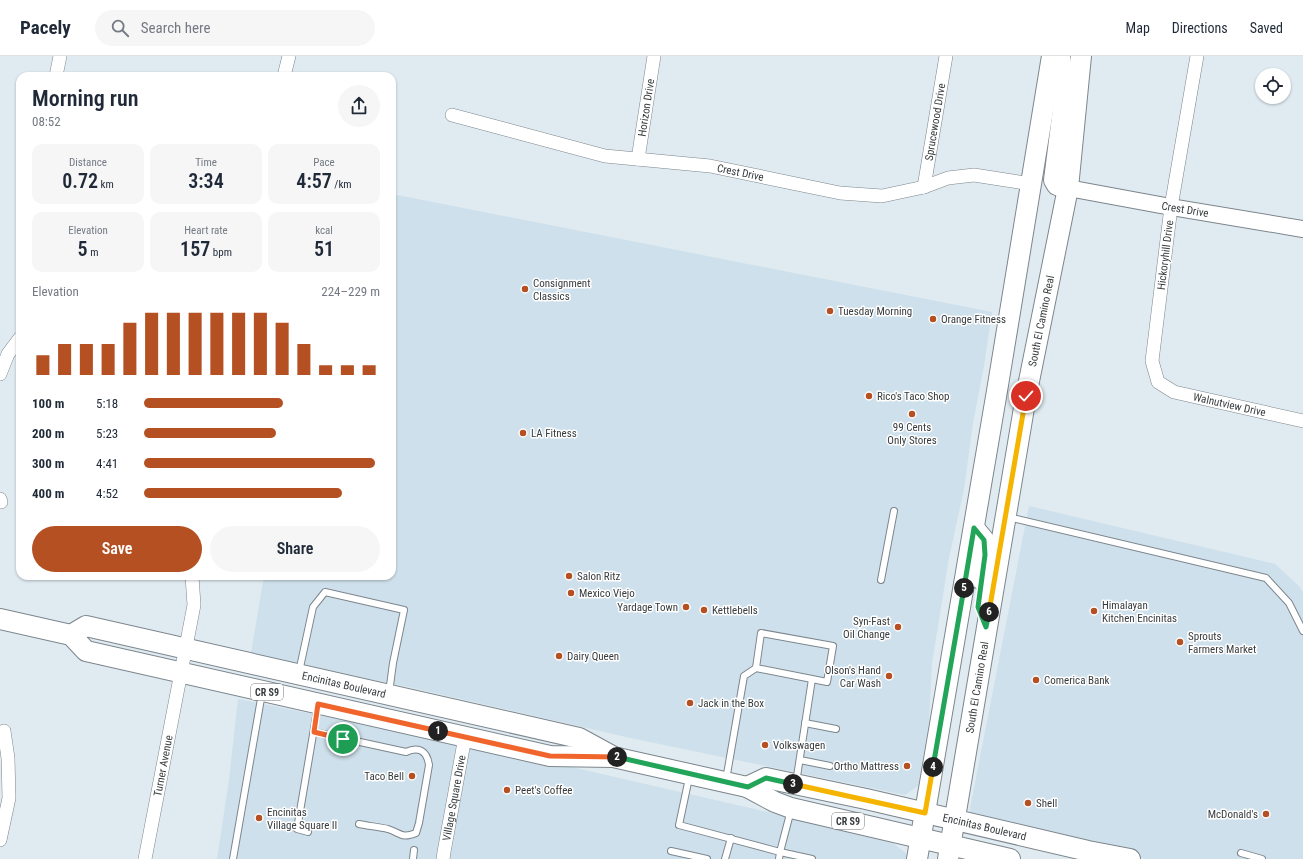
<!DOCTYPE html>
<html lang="en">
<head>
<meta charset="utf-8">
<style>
  body { margin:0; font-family:"Roboto Condensed",sans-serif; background:#f6f6f7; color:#1f2937; height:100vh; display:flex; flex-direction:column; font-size:15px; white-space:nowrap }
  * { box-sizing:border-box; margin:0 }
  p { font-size:13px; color:#747a83 }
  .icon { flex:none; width:22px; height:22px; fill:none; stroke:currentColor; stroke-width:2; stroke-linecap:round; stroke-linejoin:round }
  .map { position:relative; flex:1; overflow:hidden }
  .details { position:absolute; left:16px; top:16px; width:380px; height:508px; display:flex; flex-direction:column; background:#fff; border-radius:12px; box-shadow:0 1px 3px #0004 }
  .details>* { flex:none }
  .buttons { position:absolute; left:1255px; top:12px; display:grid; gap:8px }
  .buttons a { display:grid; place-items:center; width:36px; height:36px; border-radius:50%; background:#fff; box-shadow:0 1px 3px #0004; font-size:20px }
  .pin { position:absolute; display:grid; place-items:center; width:34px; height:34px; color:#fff; margin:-17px; border:2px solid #fff; border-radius:50%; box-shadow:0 1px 4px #0007 }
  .km { position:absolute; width:20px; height:20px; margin:-10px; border-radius:50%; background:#222; color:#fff; font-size:11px; line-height:20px; text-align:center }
  .round { display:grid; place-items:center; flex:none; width:42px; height:42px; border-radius:21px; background:#f6f6f7 }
  .headline { display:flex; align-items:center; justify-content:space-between; height:68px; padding:0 16px }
  h1 { font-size:22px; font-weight:600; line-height:30px }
  .figures { display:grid; grid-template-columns:repeat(3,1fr); gap:6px; height:68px; padding:4px 16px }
  .figures div { display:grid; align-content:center; border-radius:10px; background:#f6f6f7; text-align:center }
  .figures b { font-size:20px; font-weight:600 }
  .figures small { font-size:11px; font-weight:400 }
  .figures p { font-size:11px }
  .chart { height:112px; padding:8px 16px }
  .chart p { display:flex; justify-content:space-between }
  .chart svg { width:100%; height:72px; margin-top:4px; stroke:#b55022; stroke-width:6 }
  .primary-button { display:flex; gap:8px; margin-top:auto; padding:8px 16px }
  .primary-button a { flex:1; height:46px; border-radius:24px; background:#b55022; color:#fff; font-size:16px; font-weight:600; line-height:46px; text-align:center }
  .primary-button a+a { background:#f6f6f7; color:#1f2937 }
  ul { padding:0 16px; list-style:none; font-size:13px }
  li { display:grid; grid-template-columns:64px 48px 1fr; align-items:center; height:30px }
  li i { height:10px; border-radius:5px; background:#b55022 }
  header { display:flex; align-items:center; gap:24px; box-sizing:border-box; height:56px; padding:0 20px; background:#fff; border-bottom:1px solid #e0e1e3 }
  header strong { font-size:19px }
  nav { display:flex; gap:22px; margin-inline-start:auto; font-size:14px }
  .search { width:280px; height:36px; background:#f6f6f7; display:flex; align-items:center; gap:10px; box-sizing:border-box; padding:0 14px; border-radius:22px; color:#747a83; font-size:15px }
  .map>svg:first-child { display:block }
  .built { fill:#cee0eb }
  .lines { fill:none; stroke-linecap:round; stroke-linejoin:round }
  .service-casing { stroke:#7d868d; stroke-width:8 }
  .minor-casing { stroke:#7d868d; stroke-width:14 }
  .tertiary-casing { stroke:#7d868d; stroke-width:18 }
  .primary-casing { stroke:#7d868d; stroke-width:22 }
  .service { stroke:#fff; stroke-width:6 }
  .minor { stroke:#fff; stroke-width:13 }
  .tertiary { stroke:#fff; stroke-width:16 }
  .primary { stroke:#fff; stroke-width:20 }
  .split-1-casing { stroke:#fff; stroke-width:8 }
  .split-2-casing { stroke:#fff; stroke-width:8 }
  .split-3-casing { stroke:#fff; stroke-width:8 }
  .split-4-casing { stroke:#fff; stroke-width:8 }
  .split-5-casing { stroke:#fff; stroke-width:8 }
  .split-6-casing { stroke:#fff; stroke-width:8 }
  .split-7-casing { stroke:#fff; stroke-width:8 }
  .split-1 { stroke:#f0652b; stroke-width:5 }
  .split-2 { stroke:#f0652b; stroke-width:5 }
  .split-3 { stroke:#22a559; stroke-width:5 }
  .split-4 { stroke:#f5b400; stroke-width:5 }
  .split-5 { stroke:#22a559; stroke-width:5 }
  .split-6 { stroke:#22a559; stroke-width:5 }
  .split-7 { stroke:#f5b400; stroke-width:5 }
  .poi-dot { fill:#b55022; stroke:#fff; stroke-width:1.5 }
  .labels { text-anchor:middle; stroke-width:3; stroke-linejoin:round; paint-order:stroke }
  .shield { fill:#fff; stroke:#737678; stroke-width:1 }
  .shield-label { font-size:10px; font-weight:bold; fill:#373c3e }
  .street-label { font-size:11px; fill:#373c3e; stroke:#fff }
  .poi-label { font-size:11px; fill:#373c3e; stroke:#fff; text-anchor:start }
</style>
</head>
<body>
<header>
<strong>Pacely</strong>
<div class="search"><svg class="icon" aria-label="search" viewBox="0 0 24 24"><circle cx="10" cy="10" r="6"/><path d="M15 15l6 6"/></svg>Search here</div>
<nav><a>Map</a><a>Directions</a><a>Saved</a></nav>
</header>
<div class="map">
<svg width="1303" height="803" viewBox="0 0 1303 803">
  <rect width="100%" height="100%" fill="#dfeaf1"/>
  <g class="built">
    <path d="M392,138L992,256L984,310L973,367L964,433L949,502L932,607L929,665L918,730L905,739L626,681L413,632L353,620L251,597L264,520H392Z"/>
    <path d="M1029,450L1275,508L1299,530L1303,536V803H1146L968,763Z"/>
    <path d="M238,643L528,701L889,784L907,798V803H217L229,724Z"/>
  </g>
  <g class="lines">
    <g class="service-casing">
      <g id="service">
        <path d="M1008,461L1266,522L1289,547L1303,575"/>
        <path d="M881,524L894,455"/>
        <path d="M299,616L313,551L325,536L404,554L393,607L389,637"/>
        <path d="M805,667L836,673"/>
        <path d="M314,676L406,696C419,690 427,695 429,709L419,767L416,777C401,783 401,777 388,773C379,771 369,770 359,768"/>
        <path d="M800,704L830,710"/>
        <path d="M689,722L679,769L780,796L779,803"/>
        <path d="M726,724L744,620L756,612"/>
        <path d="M796,727L812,623L756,612L761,577L833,590L827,626L812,623"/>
        <path d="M791,754L780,796L812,803"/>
        <path d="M308,776L297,773L318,649"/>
        <path d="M671,795L707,803"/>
        <path d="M1241,797L1262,803"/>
        <path d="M233,803L262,637"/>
        <path d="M413,803L414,794"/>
        <path d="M725,803L731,782"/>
      </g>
    </g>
    <g class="minor-casing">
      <g id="minor">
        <path id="s1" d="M1197,0L1171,151L1152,305L1158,326L1174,336L1303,365"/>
        <path d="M56,20L60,0"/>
        <path d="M284,20L289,0"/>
        <path id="s2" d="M452,59L605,100L710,110L840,137L882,140L924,131L948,122L974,119L1031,128"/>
        <path id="s3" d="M638,103L654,0"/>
        <path id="s4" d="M924,131L946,0"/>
        <path d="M0,318L8,298L20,282"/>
        <path d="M0,443L1,446"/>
        <path d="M0,784L9,742L8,702L4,675"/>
        <path id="s5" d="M145,803L194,549L192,520"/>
        <path id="s6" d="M443,803L444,796L465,681"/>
      </g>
    </g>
    <g class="tertiary-casing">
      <g id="tertiary">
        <path id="s7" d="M1068,132L1171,151L1303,173"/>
      </g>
    </g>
    <g class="primary-casing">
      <g id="primary">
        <path d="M1060,0L1065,38L1054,124L1057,129L1068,132"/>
        <path d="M974,472L984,484L985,499L982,524"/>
        <path d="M0,563L71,579L86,595L550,700L613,701L747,731L775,746L791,752L1010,803"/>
        <path id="s8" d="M71,579L86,570L579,682L612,700"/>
        <path id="s9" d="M747,731L766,722L866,743L1088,795L1130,803"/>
        <path d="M917,803L997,335L1052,0"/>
        <path id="s10" d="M948,803L1026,340L1068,132L1081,0"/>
      </g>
    </g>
    <use href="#service" class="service"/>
    <use href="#minor" class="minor"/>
    <use href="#tertiary" class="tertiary"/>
    <use href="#primary" class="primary"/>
  </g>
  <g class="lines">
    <g class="split-1-casing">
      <path id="split-1" d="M343,683L314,676L318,648L438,675"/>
    </g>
    <g class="split-2-casing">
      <path id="split-2" d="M438,675L550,700L617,701"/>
    </g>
    <g class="split-3-casing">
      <path id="split-3" d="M617,701L748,731L766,722L793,728"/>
    </g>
    <g class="split-4-casing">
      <path id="split-4" d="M793,728L925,757L933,711"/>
    </g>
    <g class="split-5-casing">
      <path id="split-5" d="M933,711L964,532"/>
    </g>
    <g class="split-6-casing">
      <path id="split-6" d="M964,532L974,472L984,484L985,499L978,551L986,571L989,556"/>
    </g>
    <g class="split-7-casing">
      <path id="split-7" d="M989,556L1026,340"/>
    </g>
    <use href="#split-1" class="split-1"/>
    <use href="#split-2" class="split-2"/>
    <use href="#split-3" class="split-3"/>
    <use href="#split-4" class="split-4"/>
    <use href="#split-5" class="split-5"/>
    <use href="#split-6" class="split-6"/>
    <use href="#split-7" class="split-7"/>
  </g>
  <g class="poi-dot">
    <circle cx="525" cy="233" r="4"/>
    <circle cx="830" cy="255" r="4"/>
    <circle cx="933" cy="263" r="4"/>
    <circle cx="869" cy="340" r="4"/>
    <circle cx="912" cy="358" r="4"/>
    <circle cx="523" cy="377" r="4"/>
    <circle cx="569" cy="520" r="4"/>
    <circle cx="571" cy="537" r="4"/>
    <circle cx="686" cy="551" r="4"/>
    <circle cx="704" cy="554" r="4"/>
    <circle cx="1094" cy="555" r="4"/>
    <circle cx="898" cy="571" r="4"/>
    <circle cx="1180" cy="586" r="4"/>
    <circle cx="559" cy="600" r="4"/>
    <circle cx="889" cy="620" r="4"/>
    <circle cx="1036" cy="624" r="4"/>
    <circle cx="690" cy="647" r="4"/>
    <circle cx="765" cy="689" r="4"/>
    <circle cx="907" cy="710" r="4"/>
    <circle cx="412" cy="720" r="4"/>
    <circle cx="507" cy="734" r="4"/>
    <circle cx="1028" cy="747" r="4"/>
    <circle cx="1266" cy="758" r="4"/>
    <circle cx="259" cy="762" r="4"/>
  </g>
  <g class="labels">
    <g class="shield">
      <rect x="251" y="628" width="32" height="16" rx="3"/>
      <rect x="832" y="757" width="32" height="16" rx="3"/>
    </g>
    <g class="shield-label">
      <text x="267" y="640">CR S9</text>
      <text x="848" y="769">CR S9</text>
    </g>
    <g class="street-label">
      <text dy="4" stroke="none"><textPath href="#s3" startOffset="52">Horizon Drive</textPath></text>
      <text dy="4" stroke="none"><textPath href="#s4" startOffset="66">Sprucewood Drive</textPath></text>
      <text dy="4" stroke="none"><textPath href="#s2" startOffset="295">Crest Drive</textPath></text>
      <text dy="4" stroke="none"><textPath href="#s7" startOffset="119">Crest Drive</textPath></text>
      <text transform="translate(1165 199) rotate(-83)" y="4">Hickoryhill Drive</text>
      <text dy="4" stroke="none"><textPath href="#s10" startOffset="546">South El Camino Real</textPath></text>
      <text dy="4" stroke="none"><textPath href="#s1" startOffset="406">Walnutview Drive</textPath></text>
      <text dy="4" stroke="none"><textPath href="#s8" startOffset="282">Encinitas Boulevard</textPath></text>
      <text dy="4" stroke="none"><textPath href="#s10" startOffset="174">South El Camino Real</textPath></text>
      <text dy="4" stroke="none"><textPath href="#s5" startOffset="95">Turner Avenue</textPath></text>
      <text dy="4" stroke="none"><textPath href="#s6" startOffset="62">Village Square Drive</textPath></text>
      <text dy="4" stroke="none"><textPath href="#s9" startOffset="245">Encinitas Boulevard</textPath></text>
    </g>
    <g class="poi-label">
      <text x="533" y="231">Consignment<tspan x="533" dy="13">Classics</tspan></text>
      <text x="838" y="259">Tuesday Morning</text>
      <text x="941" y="267">Orange Fitness</text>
      <text x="877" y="344">Rico's Taco Shop</text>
      <text x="912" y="375" text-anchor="middle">99 Cents<tspan x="912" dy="13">Only Stores</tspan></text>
      <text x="531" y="381">LA Fitness</text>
      <text x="577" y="524">Salon Ritz</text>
      <text x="579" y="541">Mexico Viejo</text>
      <text x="1102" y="553">Himalayan<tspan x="1102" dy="13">Kitchen Encinitas</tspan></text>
      <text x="678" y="555" text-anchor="end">Yardage Town</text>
      <text x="712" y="558">Kettlebells</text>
      <text x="890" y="569" text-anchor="end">Syn-Fast<tspan x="890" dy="13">Oil Change</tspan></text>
      <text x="1188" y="584">Sprouts<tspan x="1188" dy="13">Farmers Market</tspan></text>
      <text x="567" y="604">Dairy Queen</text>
      <text x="881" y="618" text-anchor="end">Olson's Hand<tspan x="881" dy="13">Car Wash</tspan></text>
      <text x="1044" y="628">Comerica Bank</text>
      <text x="698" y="651">Jack in the Box</text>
      <text x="773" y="693">Volkswagen</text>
      <text x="899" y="714" text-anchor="end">Ortho Mattress</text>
      <text x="404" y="724" text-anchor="end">Taco Bell</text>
      <text x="515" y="738">Peet's Coffee</text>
      <text x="1036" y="751">Shell</text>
      <text x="267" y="760">Encinitas<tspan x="267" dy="13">Village Square II</tspan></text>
      <text x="1258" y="762" text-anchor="end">McDonald's</text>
    </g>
  </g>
</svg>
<div class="buttons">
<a><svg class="icon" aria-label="locate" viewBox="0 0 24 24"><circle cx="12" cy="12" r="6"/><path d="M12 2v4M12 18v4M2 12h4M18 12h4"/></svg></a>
</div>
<div class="pin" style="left:343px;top:683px;background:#1e9e55"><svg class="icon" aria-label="arrive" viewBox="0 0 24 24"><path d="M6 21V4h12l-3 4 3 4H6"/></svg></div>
<div class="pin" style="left:1026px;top:340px;background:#d93025"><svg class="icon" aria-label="check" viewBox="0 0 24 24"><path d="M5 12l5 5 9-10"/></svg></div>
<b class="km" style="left:438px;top:675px">1</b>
<b class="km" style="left:617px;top:701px">2</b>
<b class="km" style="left:793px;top:728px">3</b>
<b class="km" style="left:933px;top:711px">4</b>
<b class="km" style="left:964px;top:532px">5</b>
<b class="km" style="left:989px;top:556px">6</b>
<section class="details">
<div class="headline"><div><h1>Morning run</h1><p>08:52</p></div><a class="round"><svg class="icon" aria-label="share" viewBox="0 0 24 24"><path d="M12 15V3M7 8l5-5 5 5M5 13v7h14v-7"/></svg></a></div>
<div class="figures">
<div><p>Distance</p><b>0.72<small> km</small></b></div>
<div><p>Time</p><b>3:34</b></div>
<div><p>Pace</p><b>4:57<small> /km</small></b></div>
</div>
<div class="figures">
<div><p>Elevation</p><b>5<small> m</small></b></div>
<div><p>Heart rate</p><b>157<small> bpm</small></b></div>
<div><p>kcal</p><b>51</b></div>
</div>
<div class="chart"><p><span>Elevation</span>224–229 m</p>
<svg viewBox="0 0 160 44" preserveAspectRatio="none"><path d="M5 44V32M15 44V25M25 44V25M35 44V25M45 44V12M55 44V6M65 44V6M75 44V6M85 44V6M95 44V6M105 44V6M115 44V12M125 44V25M135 44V38M145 44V38M155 44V38"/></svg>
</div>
<ul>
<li><b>100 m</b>5:18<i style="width:59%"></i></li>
<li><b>200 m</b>5:23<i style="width:56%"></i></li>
<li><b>300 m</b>4:41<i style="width:98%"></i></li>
<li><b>400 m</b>4:52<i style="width:84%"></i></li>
</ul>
<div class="primary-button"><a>Save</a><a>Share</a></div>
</section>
</div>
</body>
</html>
